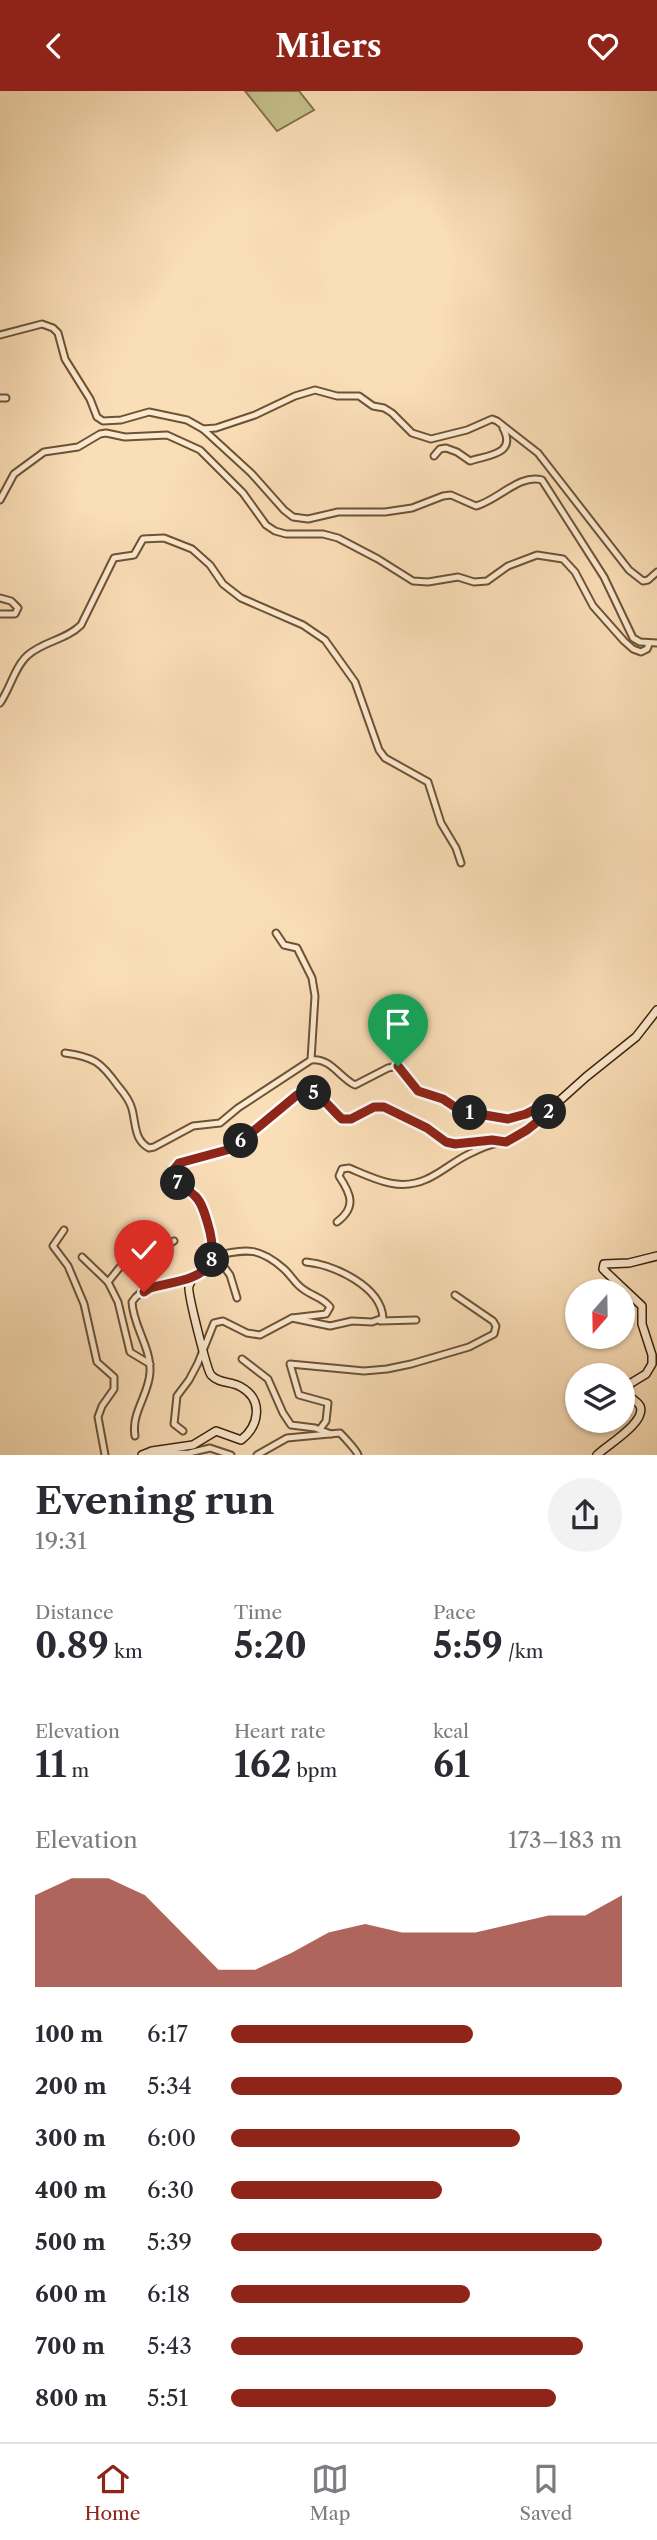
<!DOCTYPE html>
<html lang="en">
<head>
<meta charset="utf-8">
<style>
  body { margin:0; font-family:"Libre Caslon Text",serif; background:#f2f2f3; color:#2b2b33; height:100vh; display:flex; flex-direction:column; font-size:26px; white-space:nowrap }
  * { box-sizing:border-box; margin:0 }
  p { font-size:23px; color:#7c7c81 }
  .icon { flex:none; width:38px; height:38px; fill:none; stroke:currentColor; stroke-width:2; stroke-linecap:round; stroke-linejoin:round }
  .map { position:relative; height:1364px; overflow:hidden }
  .details { display:flex; flex-direction:column; background:#fff; flex:1 }
  .details>* { flex:none }
  .needle { width:46px; rotate:200deg }
  .controls { position:absolute; left:565px; top:1188px; display:grid; gap:14px }
  .controls a { display:grid; place-items:center; width:70px; height:70px; border-radius:50%; background:#fff; box-shadow:0 2px 5px #0004; font-size:35px }
  .pin { position:absolute; display:grid; place-items:center; width:60px; height:60px; color:#fff; margin:-72px -30px; border-radius:50% 50% 50% 0; rotate:-45deg; box-shadow:0 0 7px #0007 }
  .pin .icon { rotate:45deg }
  .km { position:absolute; width:35px; height:35px; margin:-18px; border-radius:50%; background:#222; color:#fff; font-size:19px; line-height:35px; text-align:center }
  .round { display:grid; place-items:center; flex:none; width:74px; height:74px; border-radius:37px; background:#f2f2f3 }
  .overview { display:flex; align-items:center; justify-content:space-between; height:119px; padding:0 35px }
  h1 { font-size:38px; font-weight:700; line-height:52px }
  .figures { display:grid; grid-template-columns:repeat(3,1fr); gap:10px; height:119px; padding:7px 35px }
  .figures div { display:grid; align-content:center }
  .figures b { font-size:35px; font-weight:700 }
  .figures small { font-size:19px; font-weight:400 }
  .figures p { font-size:19px }
  .chart { height:196px; padding:14px 35px }
  .chart p { display:flex; justify-content:space-between }
  .chart svg { width:100%; height:126px; margin-top:7px; fill:#8f2418; opacity:.7 }
  ul { padding:0 35px; list-style:none; font-size:23px }
  li { display:grid; grid-template-columns:112px 84px 1fr; align-items:center; height:52px }
  li i { height:18px; border-radius:9px; background:#8f2418 }
  header { display:flex; justify-content:space-between; align-items:center; height:91px; padding:0 35px; background:#8f2418; color:#fff; font-size:32px; font-weight:700 }
  .tab-bar { display:flex; justify-content:space-around; align-items:center; height:98px; border-top:2px solid #e1e1e2; background:#fff; font-size:19px; color:#7c7c81 }
  .tab-bar a { display:grid; justify-items:center; gap:4px }
  .tab-bar .selected { color:#8f2418 }
  .map>svg:first-child { display:block }
  .green { fill:#c4c08a; stroke:#82724a; stroke-width:2 }
  .lines { fill:none; stroke-linecap:round; stroke-linejoin:round }
  .street-casing { stroke:#6e5234; stroke-width:9 }
  .secondary-casing { stroke:#3f2309; stroke-width:10 }
  .street { stroke:#fcead0; stroke-width:5 }
  .secondary { stroke:#fcead0; stroke-width:7 }
  .route-casing { stroke:#fff; stroke-width:14 }
  .route { stroke:#8f2418; stroke-width:9 }
</style>
</head>
<body>
<header><svg class="icon" aria-label="back" viewBox="0 0 24 24"><path d="M15 5l-7 7 7 7"/></svg>Milers<svg class="icon" aria-label="heart" viewBox="0 0 24 24"><path d="M12 20l-8-8c-3-5 5-10 8-4 3-6 11-1 8 4z"/></svg></header>
<div class="map">
<svg width="657" height="1364" viewBox="0 0 657 1364">
  <rect width="100%" height="100%" fill="#fadeb7"/>
  <filter id="stains"><feTurbulence type="fractalNoise" baseFrequency=".00286" numOctaves="4"/><feColorMatrix values="0 0 0 0 .2 0 0 0 0 .09 0 0 0 0 .02 0 0 0 .5 -.17"/></filter>
  <radialGradient id="worn" r=".72"><stop offset=".6" stop-color="#630" stop-opacity="0"/><stop offset="1" stop-color="#630" stop-opacity=".3"/></radialGradient>
  <path class="green" d="M245,0H299L314,19L277,40Z"/>
  <g class="lines">
    <g class="street-casing">
      <g id="street">
        <path d="M0,244L42,233L53,237L58,242L65,268L90,308L97,326L103,330L121,329L149,321L187,329L203,338L216,337L255,324L295,305L315,299L337,305H359L373,315L384,317L392,322L412,342L431,348L467,339L492,328L497,330L538,362L629,479L643,490L648,489L657,481"/>
        <path d="M0,307H6"/>
        <path d="M203,338L251,382L284,419L293,426L308,428L338,421H385L412,417L443,405L451,404L476,415C497,410 520,382 542,389L604,486L633,547L640,551L657,552"/>
        <path d="M434,365L440,358L446,357L457,361L470,370C489,364 517,363 503,337"/>
        <path d="M0,409L14,383L44,361L78,356L100,343L106,342L125,346L167,344L200,359L243,402L266,434L275,440L286,443H323L338,447L378,468L413,490L428,491L458,486L474,491L487,490L508,475L537,464L563,468L575,481L593,515L624,550L633,558L641,561L647,558L649,553"/>
        <path d="M0,507L11,510L18,517L15,523H0"/>
        <path d="M0,612C10,598 15,575 28,564C44,550 66,549 81,534L114,467L134,464L143,448L164,447L192,458L210,474L223,493L241,507L303,534L325,549L355,591L379,659L385,667L428,691L441,732L456,757L461,772"/>
        <path d="M276,842L284,854L297,857L312,887L315,905L311,969"/>
        <path d="M65,962C94,966 101,971 118,995C124,1002 130,1010 132,1018C136,1033 134,1049 149,1057L154,1056L193,1035L220,1032L238,1017L311,969C330,966 340,987 355,994L388,977L398,975L418,1000L443,1008L461,1020L508,1028L525,1023L541,1015H548L552,1019"/>
        <path d="M337,1131C357,1116 351,1103 339,1085L342,1078L349,1077C375,1088 399,1101 427,1088C441,1082 454,1070 469,1063C479,1058 489,1053 499,1052"/>
        <path d="M64,1139L53,1155L68,1175L84,1213L97,1271L114,1286V1298L102,1315L98,1326L105,1364"/>
        <path d="M216,1165L230,1184L237,1207"/>
        <path d="M82,1166L108,1191L118,1211L130,1261L150,1273"/>
        <path d="M108,1191L120,1176L152,1164L174,1150"/>
        <path d="M292,1227L330,1235L352,1230L372,1231L383,1227C381,1195 334,1174 306,1171"/>
        <path d="M380,1230L416,1229"/>
        <path d="M242,1268L268,1288L283,1322L291,1334L315,1337L331,1343"/>
        <path d="M320,1338L326,1330L328,1312L299,1304L290,1273L364,1280L387,1278L411,1273L469,1256L494,1243L496,1235L493,1230L455,1204"/>
        <path d="M183,1340L174,1333L177,1305L189,1289L198,1272L214,1232L223,1230L247,1242L260,1244L292,1227L326,1223L330,1216C324,1207 312,1205 303,1198C295,1193 291,1184 284,1178C257,1154 245,1159 213,1165"/>
        <path d="M135,1345C131,1321 149,1304 150,1281C151,1256 133,1235 132,1211C143,1193 174,1191 193,1187"/>
        <path d="M150,1363L189,1362L210,1357L231,1364"/>
        <path d="M257,1364L287,1347L340,1342C344,1346 357,1360 358,1364"/>
      </g>
    </g>
    <g class="secondary-casing">
      <g id="secondary">
        <path d="M623,1297L646,1283L652,1273V1264L642,1233V1215L606,1181L603,1178L604,1173L629,1172L657,1165"/>
        <path d="M142,1364L152,1360L193,1354L216,1340L241,1349C259,1335 264,1309 241,1296C232,1290 219,1293 211,1284C207,1279 187,1201 189,1195C192,1184 203,1179 211,1172C216,1157 207,1117 196,1106C189,1099 181,1095 174,1087L175,1077L179,1072L227,1059L297,1004C319,996 327,1015 342,1028H351L374,1016H384L427,1037L445,1051L455,1053L492,1049L506,1051L527,1039L586,986L636,946L657,919"/>
        <path d="M597,1364C607,1354 647,1331 640,1315C637,1309 628,1306 623,1301"/>
      </g>
    </g>
    <use href="#street" class="street"/>
    <use href="#secondary" class="secondary"/>
  </g>
  <g class="lines">
    <g class="route-casing">
      <path id="route" d="M144,1201L150,1197C187,1187 221,1189 210,1141C207,1130 203,1112 195,1105C188,1098 181,1095 174,1087L175,1077L179,1072L227,1059L256,1038L297,1004C319,996 327,1015 342,1028H351L374,1016H384L427,1037L446,1051L455,1053L492,1049L506,1051L527,1039L552,1019L548,1016L541,1015L526,1023L508,1028L461,1020L443,1008L418,1000L398,975"/>
    </g>
    <use href="#route" class="route"/>
  </g>
  <rect width="100%" height="100%" filter="url(#stains)"/>
  <rect width="100%" height="100%" fill="url(#worn)"/>
</svg>
<div class="controls">
<a><svg class="needle" viewBox="-14 -14 28 28"><path d="M0-13l5 13h-10z" fill="#e53935"/><path d="M0 13l5-13h-10z" fill="#7c7c81"/></svg></a>
<a><svg class="icon" aria-label="layers" viewBox="0 0 24 24"><path d="M12 4l9 5-9 5-9-5zM3 14l9 5 9-5"/></svg></a>
</div>
<div class="pin" style="left:398px;top:975px;background:#1e9e55"><svg class="icon" aria-label="arrive" viewBox="0 0 24 24"><path d="M6 21V4h12l-3 4 3 4H6"/></svg></div>
<div class="pin" style="left:144px;top:1201px;background:#d93025"><svg class="icon" aria-label="check" viewBox="0 0 24 24"><path d="M5 12l5 5 9-10"/></svg></div>
<b class="km" style="left:470px;top:1022px">1</b>
<b class="km" style="left:549px;top:1021px">2</b>
<b class="km" style="left:314px;top:1002px">5</b>
<b class="km" style="left:241px;top:1050px">6</b>
<b class="km" style="left:178px;top:1092px">7</b>
<b class="km" style="left:212px;top:1169px">8</b>
</div>
<section class="details">
<div class="overview"><div><h1>Evening run</h1><p>19:31</p></div><a class="round"><svg class="icon" aria-label="share" viewBox="0 0 24 24"><path d="M12 15V3M7 8l5-5 5 5M5 13v7h14v-7"/></svg></a></div>
<div class="figures">
<div><p>Distance</p><b>0.89<small> km</small></b></div>
<div><p>Time</p><b>5:20</b></div>
<div><p>Pace</p><b>5:59<small> /km</small></b></div>
</div>
<div class="figures">
<div><p>Elevation</p><b>11<small> m</small></b></div>
<div><p>Heart rate</p><b>162<small> bpm</small></b></div>
<div><p>kcal</p><b>61</b></div>
</div>
<div class="chart"><p><span>Elevation</span>173–183 m</p>
<svg viewBox="0 0 160 44" preserveAspectRatio="none"><path d="M0 44V12L10 6L20 6L30 12L40 25L50 38L60 38L70 32L80 25L90 22L100 25L110 25L120 25L130 22L140 19L150 19L160 12V44z"/></svg>
</div>
<ul>
<li><b>100 m</b>6:17<i style="width:62%"></i></li>
<li><b>200 m</b>5:34<i style="width:100%"></i></li>
<li><b>300 m</b>6:00<i style="width:74%"></i></li>
<li><b>400 m</b>6:30<i style="width:54%"></i></li>
<li><b>500 m</b>5:39<i style="width:95%"></i></li>
<li><b>600 m</b>6:18<i style="width:61%"></i></li>
<li><b>700 m</b>5:43<i style="width:90%"></i></li>
<li><b>800 m</b>5:51<i style="width:83%"></i></li>
</ul>
</section>
<nav class="tab-bar">
<a class="selected"><svg class="icon" aria-label="home" viewBox="0 0 24 24"><path d="M3 11l9-7 9 7M6 9v11h12V9"/></svg>Home</a>
<a><svg class="icon" aria-label="map" viewBox="0 0 24 24"><path d="M3 6l6-2 6 2 6-2v14l-6 2-6-2-6 2zM9 4v14M15 6v14"/></svg>Map</a>
<a><svg class="icon" aria-label="saved" viewBox="0 0 24 24"><path d="M7 4h10v16l-5-4-5 4z"/></svg>Saved</a>
</nav>
</body>
</html>
